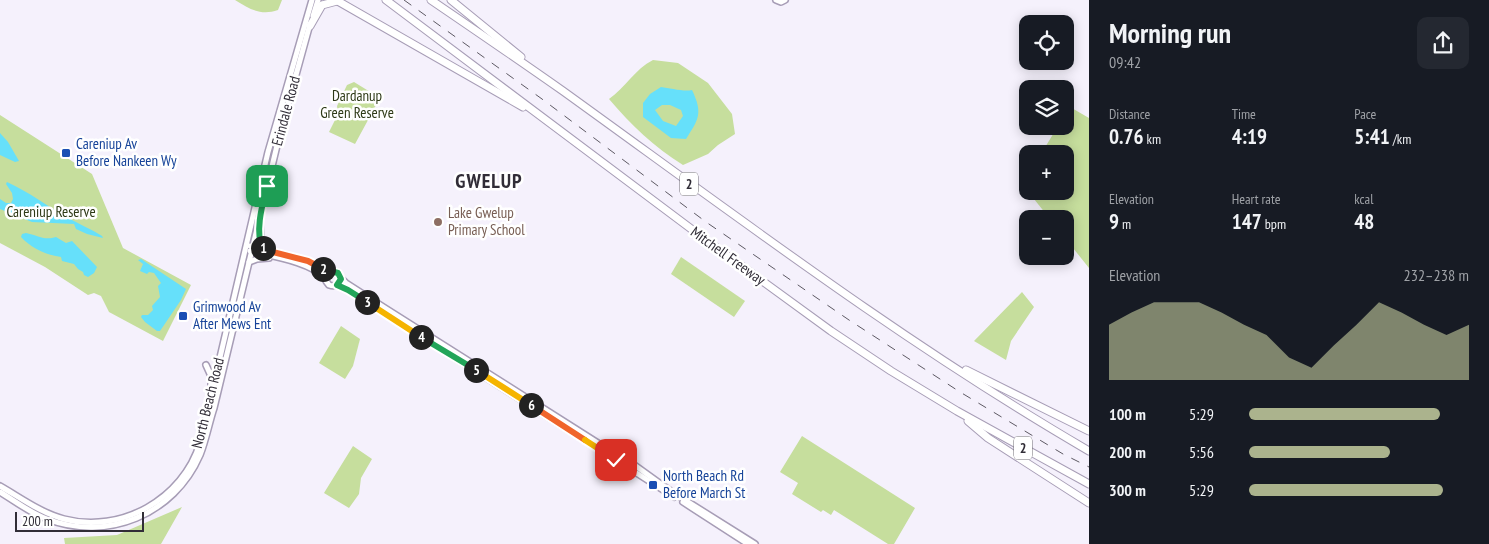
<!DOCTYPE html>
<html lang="en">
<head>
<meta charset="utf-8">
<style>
  body { margin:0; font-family:"PT Sans Narrow",sans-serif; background:#242831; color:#f1f3f6; height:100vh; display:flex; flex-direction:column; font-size:19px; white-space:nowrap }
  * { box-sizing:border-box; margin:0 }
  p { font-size:16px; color:#9ea1a6 }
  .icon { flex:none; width:28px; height:28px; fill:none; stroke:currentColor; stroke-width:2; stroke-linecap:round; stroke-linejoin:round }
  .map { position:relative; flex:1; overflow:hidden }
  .panel { display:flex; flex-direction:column; background:#171b24; width:400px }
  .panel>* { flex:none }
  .tools { position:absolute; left:1019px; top:15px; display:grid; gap:10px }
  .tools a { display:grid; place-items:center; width:55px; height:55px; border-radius:10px; background:#171b24; box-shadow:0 2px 12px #0003; font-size:25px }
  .scale { position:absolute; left:15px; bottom:12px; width:129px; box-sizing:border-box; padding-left:5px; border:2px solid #312d37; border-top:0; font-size:14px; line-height:18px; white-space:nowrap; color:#312d37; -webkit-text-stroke:4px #fff; paint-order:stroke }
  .pin { position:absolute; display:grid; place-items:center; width:42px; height:42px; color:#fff; margin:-21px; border-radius:10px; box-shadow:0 2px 8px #0006 }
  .km { position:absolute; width:25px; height:25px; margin:-12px; border-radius:50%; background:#222; color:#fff; font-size:14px; line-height:25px; text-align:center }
  .round { display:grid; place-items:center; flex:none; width:52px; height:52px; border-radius:10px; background:#242831 }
  .overview { display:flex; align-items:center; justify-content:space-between; height:85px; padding:0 20px }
  h1 { font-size:28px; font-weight:700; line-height:38px }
  .metrics { display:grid; grid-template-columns:repeat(3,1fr); gap:8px; height:85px; padding:5px 20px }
  .metrics div { display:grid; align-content:center }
  .metrics b { font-size:21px; font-weight:700 }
  .metrics small { font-size:14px; font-weight:400 }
  .metrics p { font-size:14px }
  .chart { height:140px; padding:10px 20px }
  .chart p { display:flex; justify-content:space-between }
  .chart svg { width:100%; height:90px; margin-top:5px; fill:#abb38d; opacity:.7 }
  ul { padding:0 20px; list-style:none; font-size:16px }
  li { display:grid; grid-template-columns:80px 60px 1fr; align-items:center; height:38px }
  li i { height:12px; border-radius:6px; background:#abb38d }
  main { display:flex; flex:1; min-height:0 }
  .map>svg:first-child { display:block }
  .green { fill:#c6de9d }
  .water { fill:#66e0fa; fill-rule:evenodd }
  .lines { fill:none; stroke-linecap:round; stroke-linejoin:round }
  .secondary-casing { stroke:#a79db6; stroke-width:8 }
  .motorway-casing { stroke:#a79db6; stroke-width:9 }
  .secondary { stroke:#fff; stroke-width:5 }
  .motorway { stroke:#fff; stroke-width:7 }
  .rail { stroke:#5d5963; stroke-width:1; stroke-dasharray:9 9; stroke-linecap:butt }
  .split-1-casing { stroke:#fff; stroke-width:10 }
  .split-2-casing { stroke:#fff; stroke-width:10 }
  .split-3-casing { stroke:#fff; stroke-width:10 }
  .split-4-casing { stroke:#fff; stroke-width:10 }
  .split-5-casing { stroke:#fff; stroke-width:10 }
  .split-6-casing { stroke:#fff; stroke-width:10 }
  .split-7-casing { stroke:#fff; stroke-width:10 }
  .split-8-casing { stroke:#fff; stroke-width:10 }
  .split-1 { stroke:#22a559; stroke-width:6 }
  .split-2 { stroke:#f0652b; stroke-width:6 }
  .split-3 { stroke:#22a559; stroke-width:6 }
  .split-4 { stroke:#f5b400; stroke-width:6 }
  .split-5 { stroke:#22a559; stroke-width:6 }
  .split-6 { stroke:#f5b400; stroke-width:6 }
  .split-7 { stroke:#f0652b; stroke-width:6 }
  .split-8 { stroke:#f5b400; stroke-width:6 }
  .transit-dot { fill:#1a4fb4; stroke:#fff; stroke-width:2 }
  .education-dot { fill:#8d6e63; stroke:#fff; stroke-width:2 }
  .labels { text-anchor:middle; stroke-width:5; stroke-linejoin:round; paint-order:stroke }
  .shield { fill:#fff; stroke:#6f6c73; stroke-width:1 }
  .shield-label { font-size:14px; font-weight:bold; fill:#312d37 }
  .park-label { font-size:15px; fill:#2e3a17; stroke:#fff }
  .street-label { font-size:15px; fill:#312d37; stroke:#fff }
  .transit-label { font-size:15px; fill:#164399; stroke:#fff; text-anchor:start }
  .education-label { font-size:15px; fill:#785e54; stroke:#fff; text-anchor:start }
  .district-label { font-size:20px; font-weight:bold; letter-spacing:1px; fill:#312d37; stroke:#fff }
</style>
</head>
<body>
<main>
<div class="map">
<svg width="1089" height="544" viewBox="0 0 1089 544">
  <rect width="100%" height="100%" fill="#f5f1fc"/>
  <g class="green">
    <path d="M235,0H282L278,10C261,16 249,9 235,0Z"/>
    <path d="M653,60L678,63L708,83L732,114L735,134L718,145L708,154L683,165C654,147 631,125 609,99C625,88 635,69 653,60Z"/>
    <path d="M354,82L380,98L355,144L329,132L338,114L337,106L347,85Z"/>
    <path d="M1070,107L1089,118V268L1065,238V219H1050L1022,184L1027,175L1028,191H1065V154H1041L1058,126H1065V115Z"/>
    <path d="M0,115L92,174L123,248L191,285L163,341L109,312L101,296L94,293L88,295L45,267L0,243Z"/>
    <path d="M681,257L745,301L734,317L671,274Z"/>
    <path d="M1022,292L1034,307L1011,341L1006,360L974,341Z"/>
    <path d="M341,326L360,339L353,366L345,379L319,363Z"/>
    <path d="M802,436L915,508L894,544H888L834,510L831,515L823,510L821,512L792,494L798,483L780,472Z"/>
    <path d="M353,446L372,459L361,478L359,494L349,508L324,493Z"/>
    <path d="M182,507L161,544H65L64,538L117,535Z"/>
  </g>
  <g class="water">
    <path d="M661,87C670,88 684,92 692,90C703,113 699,119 686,139L671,138L643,117V103L650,94ZM662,105H670L681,110L683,116L676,126L663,121L655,110Z"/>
    <path d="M0,133L8,142L19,161L15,162L0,155Z"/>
    <path d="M7,182C29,192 47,206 68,218C79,224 91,229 102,236L103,238L87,234L76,229L74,224L32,222L0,209V199L6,203H11L13,199L12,193L6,184Z"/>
    <path d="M26,233C37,235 44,241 56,237L66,243L72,241L97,267L94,273L88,277L84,275L83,272L78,269L74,264L62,261L61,257C46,255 31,248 21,237L22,234Z"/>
    <path d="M141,259L186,289L181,300L160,331H157L145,322L141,317L142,315H148L153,310L152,306L160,297L158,286L161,283L154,273L149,272L147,274L140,271L143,264L138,260Z"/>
  </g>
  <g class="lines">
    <g class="secondary-casing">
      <g id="secondary">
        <path d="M776,0L781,2L785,0"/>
        <path d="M313,16L318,0"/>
        <path d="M260,225L261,244L264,250"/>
        <path d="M250,246L308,261L323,269L336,272L341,279C340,285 335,287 329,285L326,281L327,275L332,271"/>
        <path d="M250,251C275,257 307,261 326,278"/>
        <path d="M249,262L257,259L269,258"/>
        <path d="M340,277L346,283L385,308L612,452L621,455"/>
        <path d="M337,285L348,290L616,460"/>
        <path d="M206,365L211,376V385"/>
        <circle cx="621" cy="461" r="5.5"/>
        <path d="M626,459L669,490L755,544"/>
        <path d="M624,465L674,497"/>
        <path d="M0,486C21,498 41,513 64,519C121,534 183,499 200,443L268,152L312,0"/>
        <path d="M0,492C15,501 30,513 47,519C107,542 174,515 200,455C206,440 209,423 214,408L280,133L310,24"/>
        <path d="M683,502L748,544"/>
      </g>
    </g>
    <g class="motorway-casing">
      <g id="motorway">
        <path d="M336,0L523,107"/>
        <path d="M386,0L702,237L831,331L891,371L957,411L1089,484"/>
        <path d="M431,0C475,30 519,60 563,91C735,215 905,344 1089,451"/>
        <path d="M451,0L521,57"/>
        <path d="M310,26L322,5L337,1"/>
        <path d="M966,370L1089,431"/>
        <path d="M968,421L988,438L1089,503"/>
      </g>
    </g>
    <use href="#secondary" class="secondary"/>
    <use href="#motorway" class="motorway"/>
    <path class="rail" d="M404,0L542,99L706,222L849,320L960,392L1063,454L1089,467"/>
  </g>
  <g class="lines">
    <g class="split-1-casing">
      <path id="split-1" d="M263,248C254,233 263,202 267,186"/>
    </g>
    <g class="split-2-casing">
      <path id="split-2" d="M263,248L265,250L308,261L323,269"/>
    </g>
    <g class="split-3-casing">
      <path id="split-3" d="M323,269L338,273L341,279L337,285L348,290L367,302"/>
    </g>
    <g class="split-4-casing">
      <path id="split-4" d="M367,302L421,337"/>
    </g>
    <g class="split-5-casing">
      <path id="split-5" d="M421,337L476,370"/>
    </g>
    <g class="split-6-casing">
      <path id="split-6" d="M476,370L531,405"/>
    </g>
    <g class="split-7-casing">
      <path id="split-7" d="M531,405L585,440"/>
    </g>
    <g class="split-8-casing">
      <path id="split-8" d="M585,440L616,460"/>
    </g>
    <use href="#split-1" class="split-1"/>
    <use href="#split-2" class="split-2"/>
    <use href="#split-3" class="split-3"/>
    <use href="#split-4" class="split-4"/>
    <use href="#split-5" class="split-5"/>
    <use href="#split-6" class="split-6"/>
    <use href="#split-7" class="split-7"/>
    <use href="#split-8" class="split-8"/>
  </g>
  <g class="transit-dot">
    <rect x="61" y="148" width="10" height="10" rx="2.5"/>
    <rect x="178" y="311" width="10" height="10" rx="2.5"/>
    <rect x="648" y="480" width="10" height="10" rx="2.5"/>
  </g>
  <circle class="education-dot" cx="438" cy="222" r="5"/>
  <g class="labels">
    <g class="shield">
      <rect x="680" y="172.5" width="18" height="23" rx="4"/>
      <rect x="1014" y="436.5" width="18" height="23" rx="4"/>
    </g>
    <g class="shield-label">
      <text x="689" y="189">2</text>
      <text x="1023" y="453">2</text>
    </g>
    <g class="park-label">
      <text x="357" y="101">Dardanup<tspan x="357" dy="17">Green Reserve</tspan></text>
      <text x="51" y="217">Careniup Reserve</text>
    </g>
    <g class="street-label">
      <text transform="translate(286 111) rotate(-75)" y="5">Erindale Road</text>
      <text transform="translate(728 256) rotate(36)" y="5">Mitchell Freeway</text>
      <text transform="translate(208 403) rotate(-76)" y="5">North Beach Road</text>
    </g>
    <g class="transit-label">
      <text x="76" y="149">Careniup Av<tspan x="76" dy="17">Before Nankeen Wy</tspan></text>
      <text x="193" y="312">Grimwood Av<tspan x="193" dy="17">After Mews Ent</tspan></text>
      <text x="663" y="481">North Beach Rd<tspan x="663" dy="17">Before March St</tspan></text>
    </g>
    <g class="education-label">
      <text x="448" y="218">Lake Gwelup<tspan x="448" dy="17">Primary School</tspan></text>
    </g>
    <g class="district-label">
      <text x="489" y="188">GWELUP</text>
    </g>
  </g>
</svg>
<div class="tools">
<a><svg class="icon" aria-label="locate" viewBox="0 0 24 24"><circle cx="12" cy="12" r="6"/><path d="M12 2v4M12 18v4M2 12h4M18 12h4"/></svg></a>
<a><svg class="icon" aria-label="layers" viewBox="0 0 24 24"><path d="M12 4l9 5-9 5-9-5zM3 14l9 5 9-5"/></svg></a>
<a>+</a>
<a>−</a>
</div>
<div class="scale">200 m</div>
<div class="pin" style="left:267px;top:186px;background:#1e9e55"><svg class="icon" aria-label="arrive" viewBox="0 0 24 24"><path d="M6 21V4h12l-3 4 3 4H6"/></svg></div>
<div class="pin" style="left:616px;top:460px;background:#d93025"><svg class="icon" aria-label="check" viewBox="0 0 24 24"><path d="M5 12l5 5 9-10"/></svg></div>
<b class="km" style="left:263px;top:248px">1</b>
<b class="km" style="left:323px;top:269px">2</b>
<b class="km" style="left:367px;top:302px">3</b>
<b class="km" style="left:421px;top:337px">4</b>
<b class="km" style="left:476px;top:370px">5</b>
<b class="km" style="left:531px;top:405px">6</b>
</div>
<section class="panel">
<div class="overview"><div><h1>Morning run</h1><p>09:42</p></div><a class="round"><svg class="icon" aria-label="share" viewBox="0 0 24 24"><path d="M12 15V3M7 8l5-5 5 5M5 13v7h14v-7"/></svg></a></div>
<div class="metrics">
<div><p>Distance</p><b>0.76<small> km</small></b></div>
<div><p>Time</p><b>4:19</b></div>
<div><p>Pace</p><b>5:41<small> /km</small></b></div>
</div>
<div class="metrics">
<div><p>Elevation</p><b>9<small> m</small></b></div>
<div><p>Heart rate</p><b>147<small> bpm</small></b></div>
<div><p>kcal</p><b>48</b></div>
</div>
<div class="chart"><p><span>Elevation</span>232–238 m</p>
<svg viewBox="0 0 160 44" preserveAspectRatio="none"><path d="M0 44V17L10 11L20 6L30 6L40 6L50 11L60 17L70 22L80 33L90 38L100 27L110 17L120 6L130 11L140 17L150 22L160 17V44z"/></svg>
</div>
<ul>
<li><b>100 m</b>5:29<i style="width:87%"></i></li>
<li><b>200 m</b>5:56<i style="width:64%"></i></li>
<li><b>300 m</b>5:29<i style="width:88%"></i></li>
</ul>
</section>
</main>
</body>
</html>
